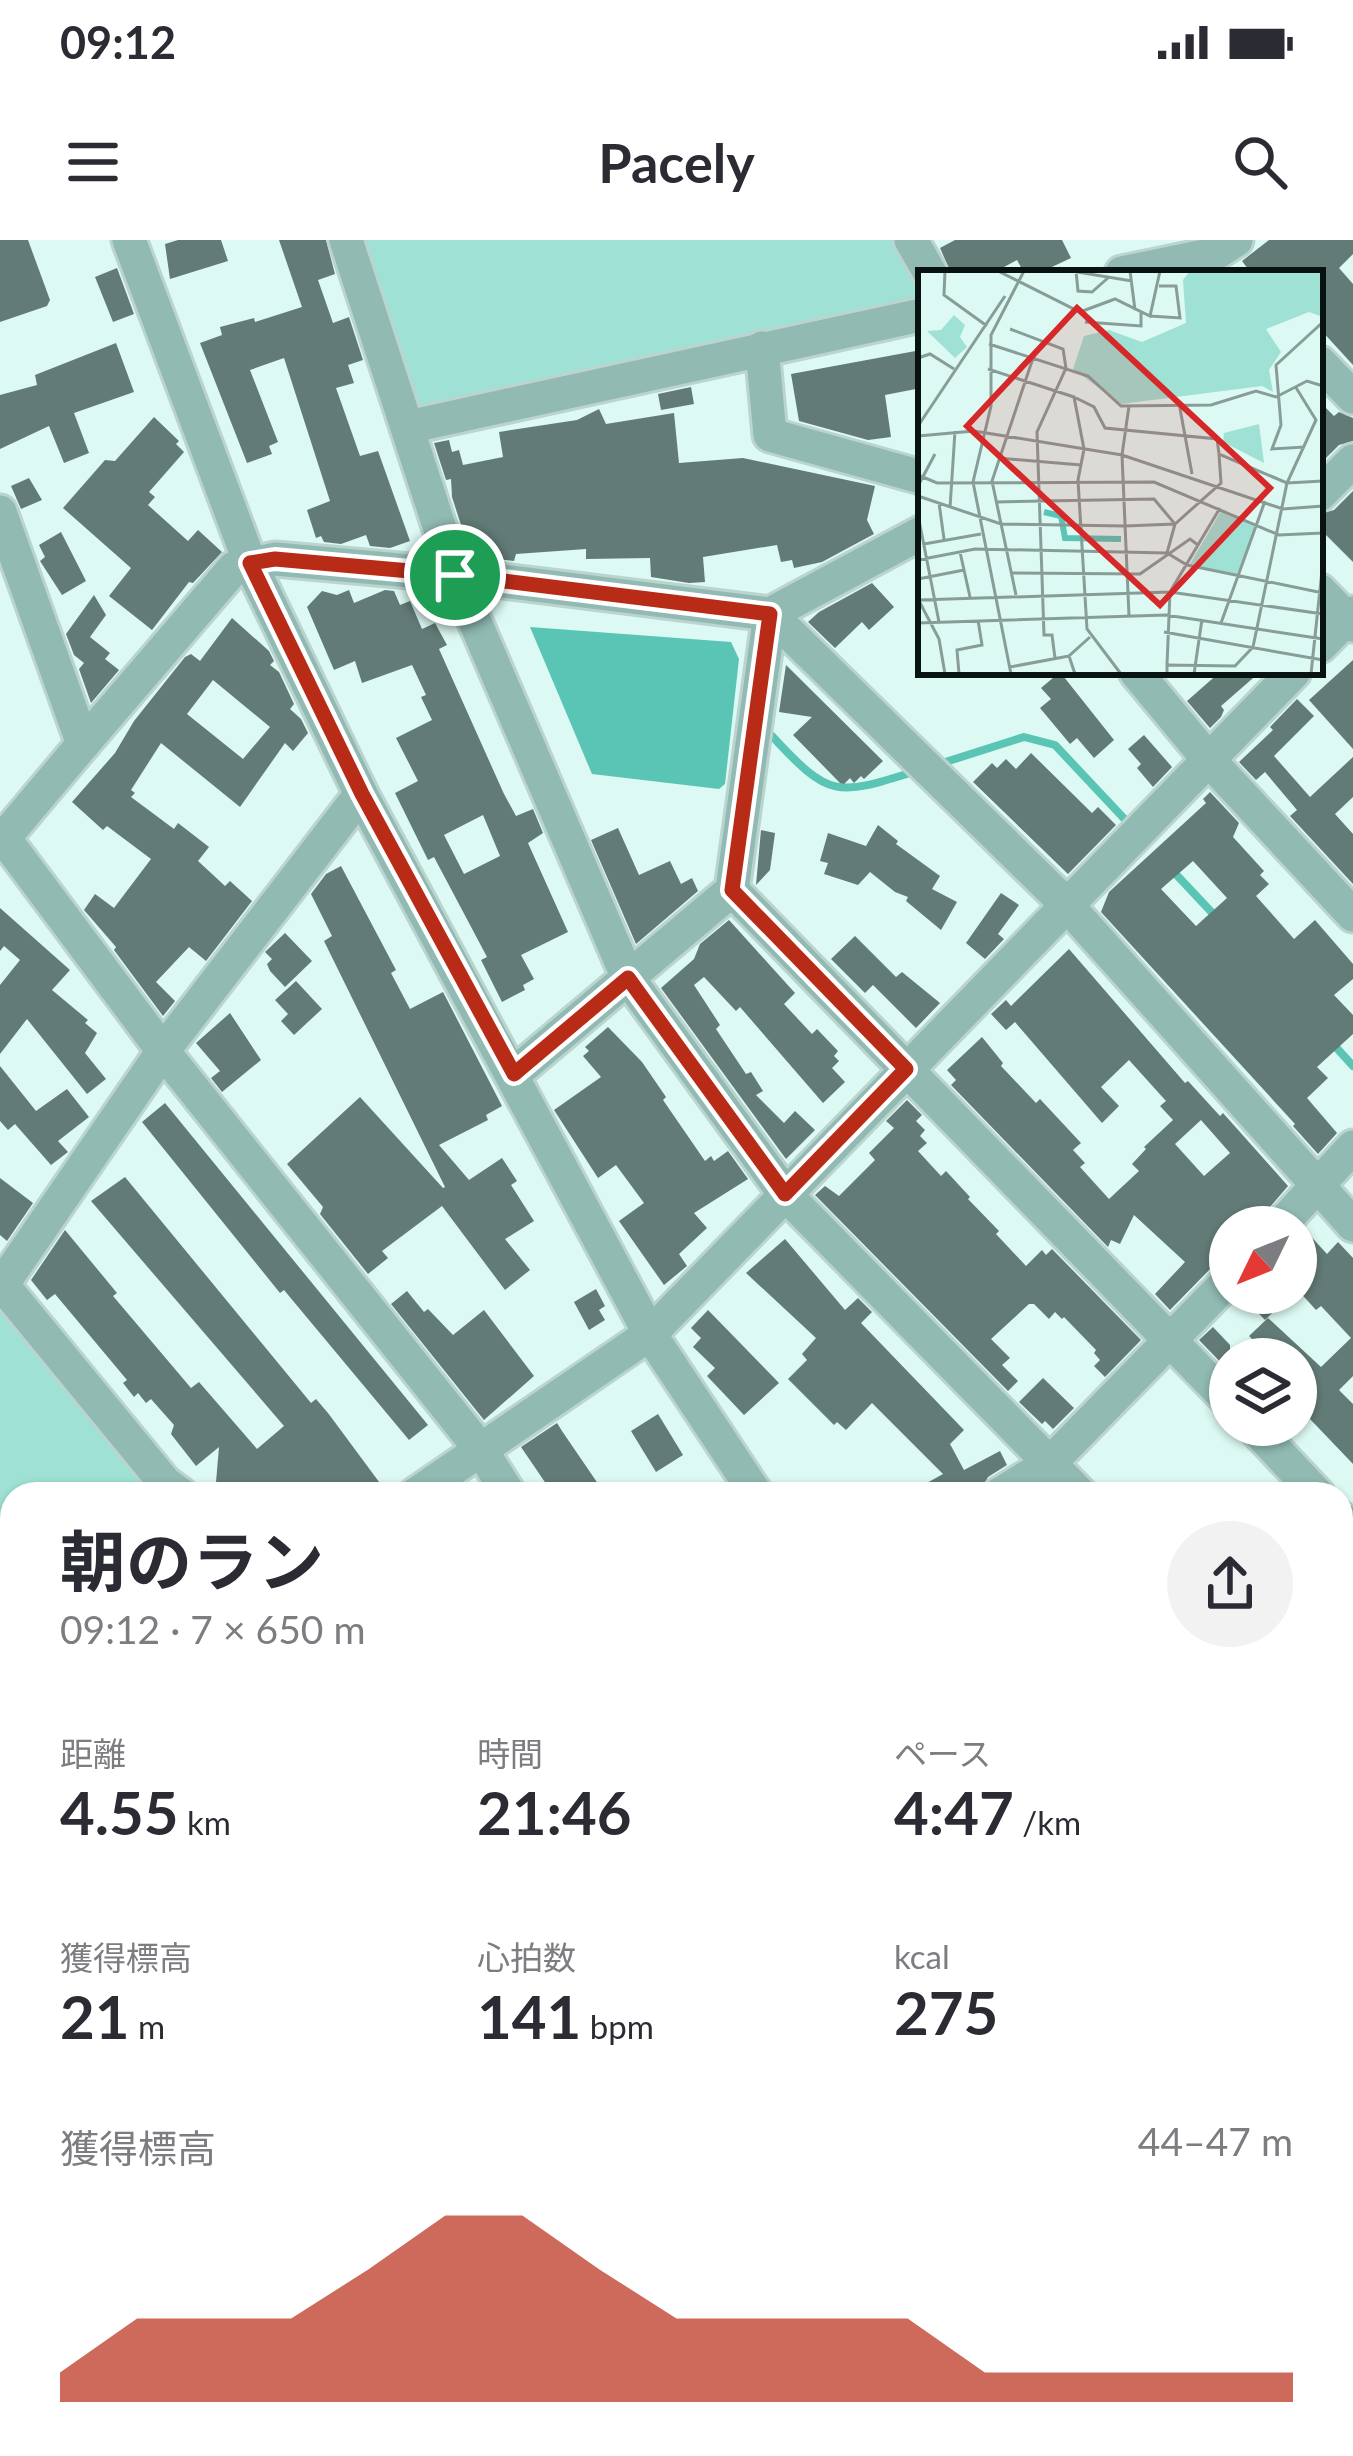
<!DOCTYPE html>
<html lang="ja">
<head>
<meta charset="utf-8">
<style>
  body { margin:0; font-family:Lato,"Noto Sans JP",sans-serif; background:#f2f2f3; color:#2b2b33; height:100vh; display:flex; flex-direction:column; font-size:45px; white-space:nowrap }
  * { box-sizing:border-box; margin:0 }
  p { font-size:39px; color:#7c7c81 }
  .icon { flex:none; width:66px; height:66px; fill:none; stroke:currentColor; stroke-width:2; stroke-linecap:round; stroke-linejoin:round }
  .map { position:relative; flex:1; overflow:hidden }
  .drawer { position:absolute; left:0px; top:1242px; width:1353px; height:975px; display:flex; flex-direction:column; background:#fff; border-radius:36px 36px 0 0; box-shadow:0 3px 9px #0004 }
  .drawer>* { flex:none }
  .needle { width:78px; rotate:227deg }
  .buttons { position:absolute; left:1209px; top:966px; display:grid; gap:24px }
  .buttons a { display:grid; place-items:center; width:108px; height:108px; border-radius:50%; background:#fff; box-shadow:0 3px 9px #0004; font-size:60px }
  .pin { position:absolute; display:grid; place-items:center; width:102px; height:102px; color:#fff; margin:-51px; border:6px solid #fff; border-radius:50%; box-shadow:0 3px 12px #0007 }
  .round { display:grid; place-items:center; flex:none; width:126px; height:126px; border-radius:63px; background:#f2f2f3 }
  .head { display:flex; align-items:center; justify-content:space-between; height:204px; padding:0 60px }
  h1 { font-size:66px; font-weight:700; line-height:90px }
  .figures { display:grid; grid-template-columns:repeat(3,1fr); gap:18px; height:204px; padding:12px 60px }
  .figures div { display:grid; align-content:center }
  .figures b { font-size:60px; font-weight:700 }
  .figures small { font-size:33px; font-weight:400 }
  .figures p { font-size:33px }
  .chart { height:336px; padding:24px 60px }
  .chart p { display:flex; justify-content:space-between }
  .chart svg { width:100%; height:216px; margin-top:12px; fill:#b82c17; opacity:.7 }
  .status { display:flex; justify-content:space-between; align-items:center; height:84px; padding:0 60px; background:#fff; direction:ltr }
  .status svg { height:33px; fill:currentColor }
  header { display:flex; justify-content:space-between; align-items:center; height:156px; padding:0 60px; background:#fff; font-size:54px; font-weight:700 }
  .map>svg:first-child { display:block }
  .green { fill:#9fe2d5 }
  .water { fill:#5ac5b4 }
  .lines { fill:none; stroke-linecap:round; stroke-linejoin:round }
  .stream { stroke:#5ac5b4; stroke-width:8 }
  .building { fill:#627b76; fill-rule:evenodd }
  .minor-casing { stroke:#bbd4cf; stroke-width:39 }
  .major-casing { stroke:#bbd4cf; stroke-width:48 }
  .path { stroke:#9bb1ad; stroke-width:4.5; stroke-dasharray:9 6; stroke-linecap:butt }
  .minor { stroke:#90bab2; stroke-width:33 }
  .major { stroke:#2f8a7c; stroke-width:42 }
  .route-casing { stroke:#fff; stroke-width:24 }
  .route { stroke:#b82c17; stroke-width:15 }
  .inset-river { fill:none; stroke:#5ac5b4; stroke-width:6 }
  .inset-road { fill:none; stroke:#889d98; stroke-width:3 }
  .view { fill:#d62828; fill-opacity:0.15; stroke:#d62828; stroke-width:6 }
  .inset-edge { fill:none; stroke:#081210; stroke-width:6 }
</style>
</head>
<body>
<div class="status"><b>09:12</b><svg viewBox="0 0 49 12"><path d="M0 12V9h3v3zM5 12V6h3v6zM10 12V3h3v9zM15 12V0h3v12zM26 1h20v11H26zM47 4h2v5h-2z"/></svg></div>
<header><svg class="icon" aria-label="menu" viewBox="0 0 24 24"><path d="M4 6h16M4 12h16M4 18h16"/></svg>Pacely<svg class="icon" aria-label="search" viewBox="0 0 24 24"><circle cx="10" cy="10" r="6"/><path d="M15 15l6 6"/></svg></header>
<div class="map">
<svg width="1353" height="2216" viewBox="0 0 1353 2216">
  <rect width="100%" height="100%" fill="#ddf9f3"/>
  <g class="green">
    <path d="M359,0H902L921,36V63L420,166L411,161Z"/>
    <path d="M0,1067L168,1254H12V1941L0,1936Z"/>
  </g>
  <path class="water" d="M530,387L731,402L739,419L725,544L719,549L592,534Z"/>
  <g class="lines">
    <g class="stream">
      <path d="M772,496C830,559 837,556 916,531"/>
      <path d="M936,525L1024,497L1055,505L1132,587"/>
      <path d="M1171,629L1218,679"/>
      <path d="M1334,805L1353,826"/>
      <path d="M1353,1400L1346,1407L1353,1415"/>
      <path d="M1341,1961L1353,1953"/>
    </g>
  </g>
  <g class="building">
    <path d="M0,0H28L50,60L47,66L0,82Z"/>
    <path d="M178,0H221L228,21L170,39L165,4Z"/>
    <path d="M279,0H326L335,34L318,40L333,83L349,77L363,120L348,125L354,143L336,148L360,216L378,211L410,301L390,308L370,306L366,295L341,304L324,302L321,296L316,298L307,270L330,261L284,118L250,130L278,202L269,206L272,214L247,223L200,103L222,95L220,87L254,78L255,82L302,67Z"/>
    <path d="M955,0H1062L1071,18L1039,33H1024L1017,20L993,33H951L940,8Z"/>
    <path d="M1269,0H1353V14L1339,28L1353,44V125L1320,89V33H1251L1242,21Z"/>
    <path d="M117,28L134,74L113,82L95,37Z"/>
    <path d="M116,103L134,152L74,173L89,213L64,223L49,186L0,209V155L37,145L35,135Z"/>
    <path d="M921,110V148L885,155L891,197L868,200L799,181L791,134Z"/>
    <path d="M691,147L694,164L661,170L658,154Z"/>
    <path d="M1320,162L1334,176L1339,172L1353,178V201L1339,205L1320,224Z"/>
    <path d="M599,169L606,184L674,173L679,223L743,218L875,246L867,280L874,294L822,322L794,328L792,320L781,322L777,305L703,317L705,342L689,343L651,337L650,318L586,319V309L516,314L514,321L471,316L452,257L451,239L446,240L434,203L449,200L452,212L459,210L463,225L503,217L499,192L577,180Z"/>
    <path d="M154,177L179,201L176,204L184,212L149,252L155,257L148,265L188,301L198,290L222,312L193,343L189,342L152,390L109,356L131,328L63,268L105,220L115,221Z"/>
    <path d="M29,238L42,260L21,269L11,246Z"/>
    <path d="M1353,251V322L1320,289V274L1334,270Z"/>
    <path d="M61,292L86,341L62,355L40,321L45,317L39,305Z"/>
    <path d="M872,343L894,367L869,390L862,382L835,408L808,382L819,372Z"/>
    <path d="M349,350L354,363L385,350L394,351L400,365L410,361L422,389L435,383L447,405L439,409L504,554L516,576L533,569L543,593L528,603L568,692L521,715L534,739L523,745L525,750L502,762L481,720L487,717L434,617L428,620L395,553L418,541L396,498L432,480L421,457L426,455L412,425L362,443L355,421L334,430L307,367L322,351L337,355ZM483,575L500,616L464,634L444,595Z"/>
    <path d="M94,355L106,375L90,397L110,413L105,419L119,430L91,463L79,429L84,423L74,415L66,394Z"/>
    <path d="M232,378L269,411L274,421L270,425L279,432L294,464L290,469L301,479L308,493L293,511L285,503L240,567L161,503L131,550L135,553L131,557L174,589L178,583L209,607L198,621L225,646L230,641L252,661L206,721L189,707L156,742L175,761L163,776L114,710L116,707L84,670L95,654L114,668L151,619L107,586L103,590L72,562L115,513L134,481L185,417L191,414L200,421ZM213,440L270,487L243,519L187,474Z"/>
    <path d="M1353,420V509L1309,460Z"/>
    <path d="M786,425L883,521L864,539L861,536L854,543L850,538L844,544L840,543L793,495L812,477L779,472Z"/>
    <path d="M1060,432L1114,500L1094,518L1077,498L1070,504L1040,468L1051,459L1041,448Z"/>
    <path d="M1220,432H1260L1221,466L1224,470L1221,477L1210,488L1187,461Z"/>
    <path d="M1297,459L1314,476L1274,516L1310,557L1353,517V557L1335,574L1353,594V644L1290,576L1297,570L1265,532L1256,540L1239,522L1273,490L1270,487Z"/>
    <path d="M1144,495L1172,527L1153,547L1137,528L1141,524L1128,509Z"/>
    <path d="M1031,513L1092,573L1098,567L1116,585L1068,634L973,542L992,523L997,528L1006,519L1016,529Z"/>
    <path d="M1210,552L1239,583L1233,597L1264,631L1260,635L1269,644L1256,656L1294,699L1315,680L1353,724V739L1334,755L1353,775V794L1317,827L1328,838L1307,858L1337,893L1318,914L1293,886L1295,884L1101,672L1109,652L1206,563L1203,559ZM1193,621L1227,658L1196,686L1161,649Z"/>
    <path d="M878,585L898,601L896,604L940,636L932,649L957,662L941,690L906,661L908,657L895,652L870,632L858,645L824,634L828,623L820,621L828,593L866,606Z"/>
    <path d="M618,588L639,635L670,621L681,644L692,638L698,651L636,704L591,600Z"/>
    <path d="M761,590L775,593L770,630L756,645Z"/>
    <path d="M341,626L396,730L391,733L410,769L443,752L502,866L486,875L488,880L439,905L469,940L502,918L517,941L511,945L534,981L505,999L530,1030L505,1050L442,966L382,1011L388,1018L368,1034L320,974L323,967L287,924L360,857L443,948L445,947L324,701L332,696L311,654L326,634Z"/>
    <path d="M1001,653L1019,665L998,694L1004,699L985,719L966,703Z"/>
    <path d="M0,668L70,730L52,750L88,780L85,783L97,793L85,813L106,839L87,854L27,779L0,814V745L20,720L4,706L0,711Z"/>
    <path d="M729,680L795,753L784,764L812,794L817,789L838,811L834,816L839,821L832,828L845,842L823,863L740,767L736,771L704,737L694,745L720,785L716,789L746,834L751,832L763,851L756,855L784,883L795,871L815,890L786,919L661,748L694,719L700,704Z"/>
    <path d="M285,693L312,721L285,747L270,731L267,724L272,719L265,712Z"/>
    <path d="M855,696L896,737L902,732L940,763L916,788L873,745L865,753L831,719Z"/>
    <path d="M1069,709L1185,843L1188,841L1220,876L1223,873L1288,946L1253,987H1230V1000L1221,1008L1230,1019L1215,1024L1170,1070L1155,1054L1185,1022L1134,975L1120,1004L1111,1000L1108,1007L951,845L956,840L947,830L982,797L1003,823L1001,826L1036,863L1040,859L1081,903L1073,910L1085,923L1080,927L1109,959L1139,931L1132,924L1146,909L1144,907L1173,880L1160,866L1166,861L1129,820L1101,847L1119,866L1102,883L1015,782L1006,790L991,774L1006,760L1011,766ZM1201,880L1230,913L1204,936L1175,904Z"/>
    <path d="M296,741L322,769L294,795L281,781L288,774L275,760Z"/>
    <path d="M230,773L261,820L222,852L211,838L220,831L196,803Z"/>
    <path d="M608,787L642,822L666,857L663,860L705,921L711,916L714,921L728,911L748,939L694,973L707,988L679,1014L687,1026L664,1045L619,981L644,963L616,925L598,938L554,870L601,837L583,816L589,811L585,807Z"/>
    <path d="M0,826L36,871L67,849L89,877L58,901L68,912L51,925L15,884L8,890L0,881Z"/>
    <path d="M907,860L922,875L916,881L925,890L920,896L927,903L918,911L941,936L946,931L970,957L968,959L999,991L996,994L1026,1026L1042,1010L1046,1015L1052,1009L1141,1100L1105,1137L1094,1126L1100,1120L1094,1113L1096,1110L1064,1077L1062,1079L1055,1072L1049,1079L1034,1064H1029L991,1099L1010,1118L1002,1125L1018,1141L1008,1151L815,955L825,946L839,956L875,920L869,913L894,888L886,881Z"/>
    <path d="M165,863L428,1185L409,1200L284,1050L280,1053L142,882Z"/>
    <path d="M125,937L311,1163L316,1159L328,1173L388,1254H215L219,1207L196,1226L171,1194L174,1185L151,1159L146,1163L138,1153L134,1157L123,1143L127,1140L55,1054L47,1060L31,1040L65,990L117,1053L113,1056L191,1148L199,1142L257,1209L284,1186L91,961Z"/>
    <path d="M0,938L33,963L7,1001L0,995Z"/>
    <path d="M1305,990L1327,1014L1338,1002L1353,1018V1136L1339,1150L1353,1164V1224L1310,1179L1306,1183L1296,1173V1119H1272L1249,1096L1268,1078L1321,1127L1351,1098L1321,1066L1316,1070L1296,1048V1031L1304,1023L1296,1014V1000Z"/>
    <path d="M785,999L845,1070L858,1058L872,1072L861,1083L964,1190L950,1204L964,1230L1000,1211L1007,1225L988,1237L979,1254H907L943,1234L872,1163L846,1190L837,1182L834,1185L788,1139L807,1120L802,1114L816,1098L746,1033Z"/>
    <path d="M596,1049L605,1066L599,1070L605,1080L589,1090L574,1062Z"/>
    <path d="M407,1051L424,1072L428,1069L453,1095L484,1070L534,1136L484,1180L391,1064Z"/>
    <path d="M1246,1053H1293L1265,1080L1242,1056Z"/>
    <path d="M708,1070L779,1143L744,1175L707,1136L715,1128L693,1107L701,1098L691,1088Z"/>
    <path d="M1213,1087L1230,1105V1132L1199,1100Z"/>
    <path d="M1043,1138L1074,1168L1053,1189L1045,1181L1042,1184L1019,1162Z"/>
    <path d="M658,1174L683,1215L656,1232L631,1191Z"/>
    <path d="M557,1183L562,1191L605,1254H553L521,1207Z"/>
  </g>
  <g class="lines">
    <g class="minor-casing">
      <g id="minor">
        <path d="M129,0L250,323L361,554L650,1094L756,1254"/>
        <path d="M346,0L455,335L628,738L785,954L1080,1254"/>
        <path d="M911,0L930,33"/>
        <path d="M1122,33L1214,14L1236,0"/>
        <path d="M762,108L770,195L921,237"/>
        <path d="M1320,123L1353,157"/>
        <path d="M408,187L921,75"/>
        <path d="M1320,254L1353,221"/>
        <path d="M0,272L83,504L234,328L275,319L455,335L770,374L1066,664L1353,985"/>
        <path d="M921,293L770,374L732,650L1230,1162"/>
        <path d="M1320,351L1353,385"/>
        <path d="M1320,406L1353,373"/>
        <path d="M1136,432L1208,519L1353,675"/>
        <path d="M83,504L4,598L163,811L481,1210L509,1254"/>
        <path d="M514,834L732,650"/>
        <path d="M1279,987L1353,907"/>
        <path d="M0,1042L165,1243L180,1254"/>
        <path d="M2,1045L163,811L361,554"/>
        <path d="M1252,1185L1317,1254"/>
        <path d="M416,1254L650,1094L1294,432"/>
        <path d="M1000,1254L1050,1223L1230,1039"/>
        <path d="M1341,1279L1353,1292"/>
        <path d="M1341,1385L1353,1374"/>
        <path d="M1341,1521L1353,1534"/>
        <path d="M1341,1794L1353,1809"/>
        <path d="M1341,1862L1353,1855"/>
        <path d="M0,2035L12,2049"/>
        <path d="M0,2111L12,2103"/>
        <path d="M1341,2140L1353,2155"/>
        <path d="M0,2164L12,2187"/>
        <path d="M369,2205L374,2216"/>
        <path d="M562,2205L568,2216"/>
        <path d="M784,2205L789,2216"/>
      </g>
    </g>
    <g class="major-casing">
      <g id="major">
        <path d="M1341,2064L1353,2058"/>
        <path d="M1052,2216L1064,2205"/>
      </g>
    </g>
    <g class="path">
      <path d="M0,1375C16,1354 8,1323 4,1298L12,1285"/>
      <path d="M0,1475L12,1476"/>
      <path d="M0,1677V1721"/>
      <path d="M0,1761L12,1762"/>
    </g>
    <use href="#minor" class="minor"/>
    <use href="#major" class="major"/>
  </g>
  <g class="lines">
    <g class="route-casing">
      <path id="route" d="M275,319L455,335L770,374L732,650L906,829L785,954L628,738L514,834L362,554L250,323Z"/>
    </g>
    <use href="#route" class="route"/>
  </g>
  <g transform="translate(918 30)">
    <rect width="405" height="405" fill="#ddf9f3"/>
    <path d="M272,1H405V47L391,42L348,59L363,82L351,100L355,122L344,116L203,134L155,99L166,66L191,60L224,72L268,53L265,10ZM36,45L47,55L42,67L49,77L37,88L9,61L23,60ZM341,154L346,193L305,172L306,163ZM303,241L338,256L318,306L272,294Z" fill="#9fe2d5"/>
    <path class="inset-river" d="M126,242L143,246L147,268L203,269"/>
    <path class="inset-road" d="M27,1L26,25L69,56M80,1L162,42L197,29L232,46L242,1M153,1L214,11M158,1L160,21L174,22L191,7M212,1L217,40M232,46L262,48L258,16H241M167,52L223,56V43M92,59L145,79L148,98L119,162L126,365H134L137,388M71,74L170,106L203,136L293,135L338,121L358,127L389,111L405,116M0,88L12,84L36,99M70,99L156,127L166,179L160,210L169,359L203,404M156,127L176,137L187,158L299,169L301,184M261,133L274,204M0,156L87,26M0,166L56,161L204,185L365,239L405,236M387,177L354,179L363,155L358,95L405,52M80,188L163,195M0,205L19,213L236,212L361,265L405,263M0,216L17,184M0,226L83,254L207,256L257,254L303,213L301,184L369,213L405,211M78,232L236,229L257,254L249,283M21,233L26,269M32,238L37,161M0,245L21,352M6,274L63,264M42,282L52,327M0,290L57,279L249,283L269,295L405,323M93,303L222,304L272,269L280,275M0,309L46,300M98,325L74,211L115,88M0,329L21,369L27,404M1,330L252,322L405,344M211,346L204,185L211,136M0,353L248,345L405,369M303,353L347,231M246,362L405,390M249,395L252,322L302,238M92,397L151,386M41,404L39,380L64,375L60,350M93,404L55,212L73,136V65L106,1M157,404L151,386L172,367M249,404V395L317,396L335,377L369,213L398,150L377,116M276,404L284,349M393,404L405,291"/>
    <path class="view" d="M159,38L352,218L242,335L49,156Z"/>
    <rect width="405" height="405" class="inset-edge"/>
  </g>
</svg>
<div class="buttons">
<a><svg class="needle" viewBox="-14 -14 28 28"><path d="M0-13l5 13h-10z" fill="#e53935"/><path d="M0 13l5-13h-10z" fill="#7c7c81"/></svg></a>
<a><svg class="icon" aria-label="layers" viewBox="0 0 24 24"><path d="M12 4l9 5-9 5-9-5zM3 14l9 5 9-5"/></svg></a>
</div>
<div class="pin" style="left:455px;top:335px;background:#1e9e55"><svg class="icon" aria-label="arrive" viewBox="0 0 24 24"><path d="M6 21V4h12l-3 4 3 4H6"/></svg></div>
<section class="drawer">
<div class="head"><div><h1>朝のラン</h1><p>09:12 · 7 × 650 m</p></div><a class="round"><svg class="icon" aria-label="share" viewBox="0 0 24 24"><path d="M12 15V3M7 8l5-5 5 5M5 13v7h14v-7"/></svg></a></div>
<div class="figures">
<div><p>距離</p><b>4.55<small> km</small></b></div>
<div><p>時間</p><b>21:46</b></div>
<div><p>ペース</p><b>4:47<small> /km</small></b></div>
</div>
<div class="figures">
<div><p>獲得標高</p><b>21<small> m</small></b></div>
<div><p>心拍数</p><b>141<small> bpm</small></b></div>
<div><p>kcal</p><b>275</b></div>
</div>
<div class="chart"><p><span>獲得標高</span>44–47 m</p>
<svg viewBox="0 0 160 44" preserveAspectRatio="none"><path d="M0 44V38L10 27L20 27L30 27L40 17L50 6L60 6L70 17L80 27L90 27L100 27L110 27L120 38L130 38L140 38L150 38L160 38V44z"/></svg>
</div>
</section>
</div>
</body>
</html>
